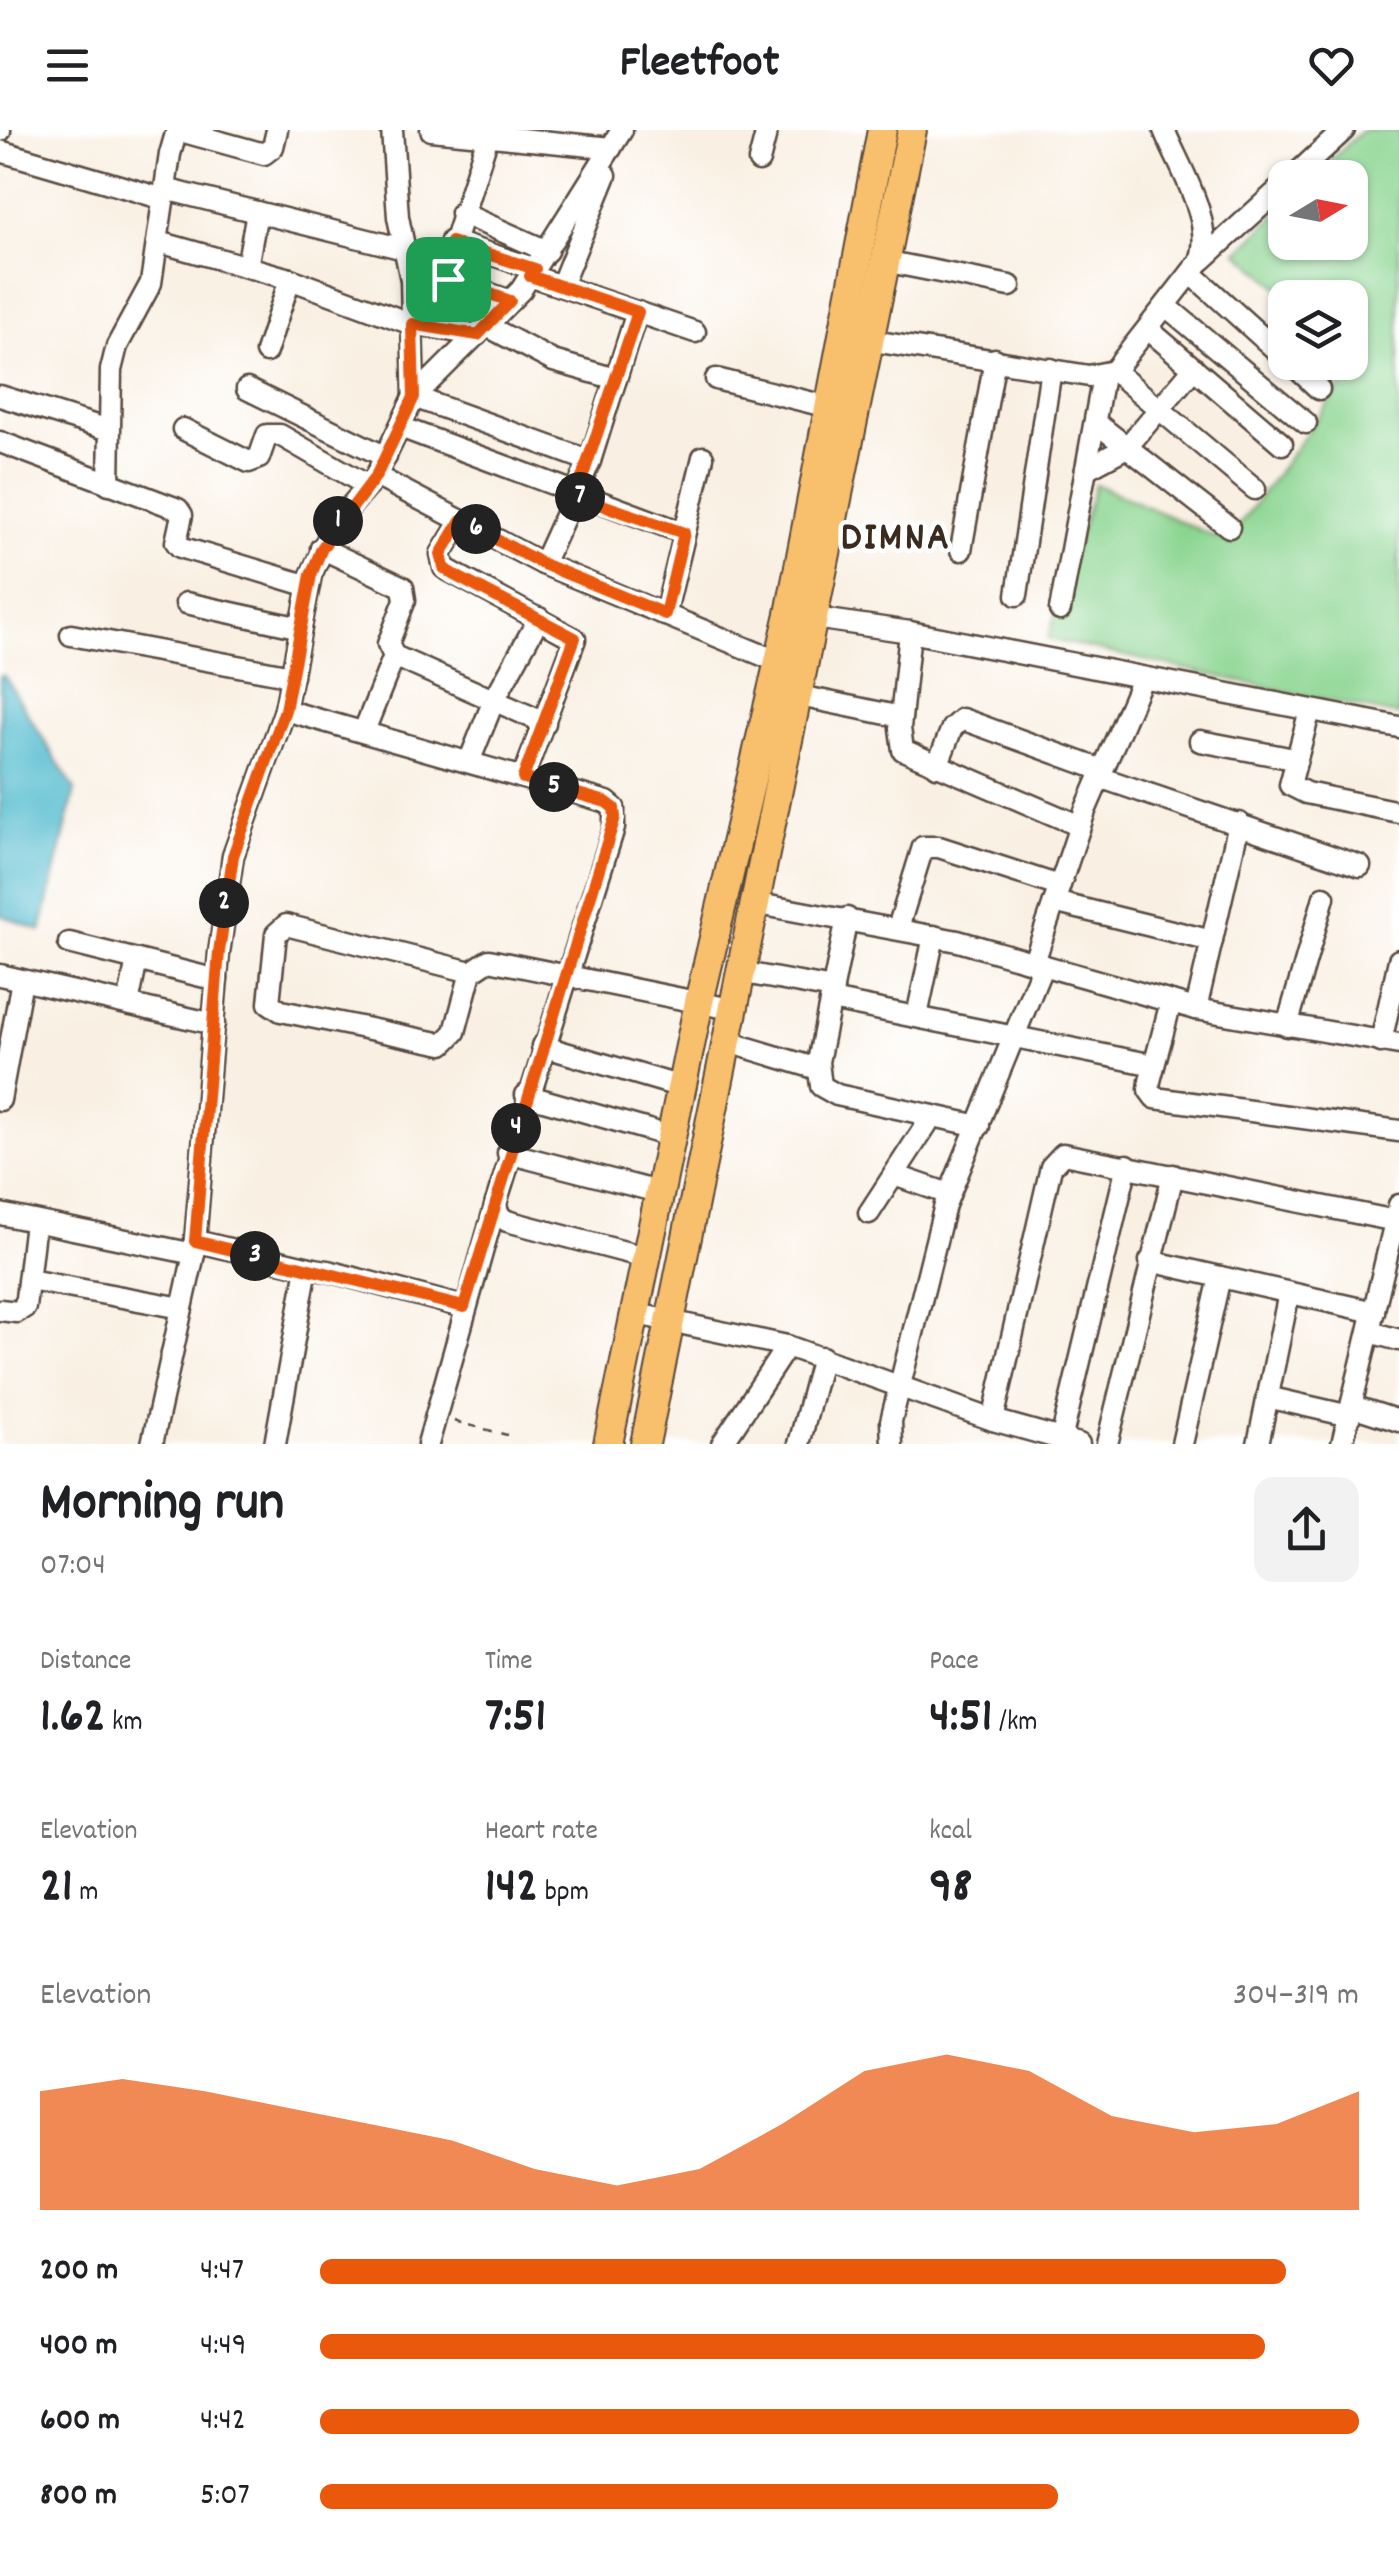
<!DOCTYPE html>
<html lang="en">
<head>
<meta charset="utf-8">
<style>
  body { margin:0; font-family:Dekko,sans-serif; background:#f2f2f2; color:#202124; height:100vh; display:flex; flex-direction:column; font-size:38px; white-space:nowrap }
  * { box-sizing:border-box; margin:0 }
  p { font-size:32px; color:#757577 }
  .icon { flex:none; width:55px; height:55px; fill:none; stroke:currentColor; stroke-width:2; stroke-linecap:round; stroke-linejoin:round }
  .map { position:relative; height:1314px; overflow:hidden }
  .details { display:flex; flex-direction:column; background:#fff; flex:1 }
  .details>* { flex:none }
  .needle { width:65px; rotate:80deg }
  .controls { position:absolute; left:1268px; top:30px; display:grid; gap:20px }
  .controls a { display:grid; place-items:center; width:100px; height:100px; border-radius:20px; background:#fff; box-shadow:0 2px 8px #0004; font-size:50px }
  .pin { position:absolute; display:grid; place-items:center; width:85px; height:85px; color:#fff; margin:-42px; border-radius:20px; box-shadow:0 5px 15px #0006 }
  .km { position:absolute; width:50px; height:50px; margin:-25px; border-radius:50%; background:#222; color:#fff; font-size:28px; line-height:50px; text-align:center }
  .round { display:grid; place-items:center; flex:none; width:105px; height:105px; border-radius:20px; background:#f2f2f2 }
  .overview { display:flex; align-items:center; justify-content:space-between; height:170px; padding:0 40px }
  h1 { font-size:55px; font-weight:800; line-height:75px }
  .figures { display:grid; grid-template-columns:repeat(3,1fr); gap:15px; height:170px; padding:10px 40px }
  .figures div { display:grid; align-content:center }
  .figures b { font-size:50px; font-weight:800 }
  .figures small { font-size:28px; font-weight:400 }
  .figures p { font-size:28px }
  .chart { height:280px; padding:20px 40px }
  .chart p { display:flex; justify-content:space-between }
  .chart svg { width:100%; height:180px; margin-top:10px; fill:#ea580c; opacity:.7 }
  ul { padding:0 40px; list-style:none; font-size:32px }
  li { display:grid; grid-template-columns:160px 120px 1fr; align-items:center; height:75px }
  li i { height:25px; border-radius:12px; background:#ea580c }
  header { display:flex; justify-content:space-between; align-items:center; height:130px; padding:0 40px; background:#fff; font-size:45px; font-weight:800 }
  .map>svg:first-child { display:block }
  .green { fill:#8bd591; stroke:#638058; stroke-width:2.5 }
  .water { fill:#52bbcf; stroke:#467276; stroke-width:2.5 }
  .lines { fill:none; stroke-linecap:round; stroke-linejoin:round }
  .minor-casing { stroke:#58483c; stroke-width:25 }
  .highway-casing { stroke:#58483c; stroke-width:32 }
  .path { stroke:#58483c; stroke-width:2.5; stroke-dasharray:8 8; stroke-linecap:butt }
  .minor { stroke:#fff; stroke-width:20 }
  .highway { stroke:#f8bf6c; stroke-width:28 }
  .route-casing { stroke:#fff; stroke-width:20 }
  .route { stroke:#ea580c; stroke-width:12 }
  .labels { text-anchor:middle; stroke-width:9; stroke-linejoin:round; paint-order:stroke }
  .district-label { font-size:40px; font-weight:bold; letter-spacing:2.5px; fill:#3b2a1e; stroke:#fff }
</style>
</head>
<body>
<header><svg class="icon" aria-label="menu" viewBox="0 0 24 24"><path d="M4 6h16M4 12h16M4 18h16"/></svg>Fleetfoot<svg class="icon" aria-label="heart" viewBox="0 0 24 24"><path d="M12 20l-8-8c-3-5 5-10 8-4 3-6 11-1 8 4z"/></svg></header>
<div class="map">
<svg width="1399" height="1314" viewBox="0 0 1399 1314">
  <rect width="100%" height="100%" fill="#fff"/>
  <filter id="ink" filterUnits="userSpaceOnUse"><feTurbulence type="fractalNoise" baseFrequency=".01" numOctaves="2"/><feDisplacementMap in="SourceGraphic" scale="20" xChannelSelector="R" yChannelSelector="G"/><feConvolveMatrix kernelMatrix="1 2 1 2 8 2 1 2 1" color-interpolation-filters="sRGB"/></filter>
  <filter id="wash" filterUnits="userSpaceOnUse"><feTurbulence type="fractalNoise" baseFrequency=".0048" numOctaves="4" result="noise"/><feDisplacementMap in="SourceGraphic" scale="40" xChannelSelector="R" yChannelSelector="G"/><feGaussianBlur stdDeviation="2.25" result="paint"/><feColorMatrix in="noise" values="0 0 0 0 0 0 0 0 0 0 0 0 0 0 0 0 0 1.4 0 .05"/><feComposite in="paint" operator="in"/></filter>
  <g filter="url(#wash)">
    <rect width="100%" height="100%" fill="#f9f0e3"/>
    <path class="green" d="M1362,0H1399V586L1048,509L1095,354L1227,412L1360,230L1350,220V168L1290,167L1238,122L1285,76V112H1350V48L1314,47Z"/>
    <path class="water" d="M0,545L5,547L75,660L41,801L0,785Z"/>
  </g>
  <g filter="url(#ink)">
    <g class="lines">
      <g class="minor-casing">
        <g id="minor">
          <path d="M177,0L264,24L273,17L277,0"/>
          <path d="M392,0L398,87L411,150L414,267L590,331"/>
          <path d="M431,0L611,18"/>
          <path d="M0,1V0"/>
          <path d="M488,6L446,138L448,149L510,171"/>
          <path d="M0,21L164,69"/>
          <path d="M759,31L767,0"/>
          <path d="M1292,48L1344,0"/>
          <path d="M165,59L404,119"/>
          <path d="M461,83L547,121"/>
          <path d="M451,111L535,139"/>
          <path d="M159,112L290,149L412,194L477,205"/>
          <path d="M1202,130L1285,54"/>
          <path d="M884,131L1010,156"/>
          <path d="M247,137L257,82"/>
          <path d="M1191,143L1285,228"/>
          <path d="M531,146L695,202"/>
          <path d="M561,156L606,45"/>
          <path d="M1166,176L1306,293"/>
          <path d="M487,196L553,231L616,249"/>
          <path d="M1148,199L1282,314"/>
          <path d="M867,210L1089,246L1114,241L1200,131C1215,92 1179,37 1164,0"/>
          <path d="M266,222L290,149"/>
          <path d="M1290,232L1319,259"/>
          <path d="M1114,241L1255,359"/>
          <path d="M716,249L829,277"/>
          <path d="M247,259L386,327"/>
          <path d="M0,266L109,300"/>
          <path d="M1095,292L1229,397"/>
          <path d="M400,297L684,403"/>
          <path d="M183,299L249,332L259,328L267,305H280L368,356"/>
          <path d="M0,312L178,379L182,385L176,412L180,417L309,456"/>
          <path d="M1086,339L1127,317L1194,238"/>
          <path d="M376,346L543,434L779,532"/>
          <path d="M109,354L111,240L117,216L151,153L170,24L177,0"/>
          <path d="M461,391L441,424L444,438L575,509L523,648"/>
          <path d="M321,418L403,457L405,470L388,514L394,526L545,593"/>
          <path d="M961,420L995,229"/>
          <path d="M543,434L590,331L637,182"/>
          <path d="M1017,465L1051,239"/>
          <path d="M186,473L301,498"/>
          <path d="M1060,480L1103,246"/>
          <path d="M665,485L703,327"/>
          <path d="M801,486L910,502L1399,597"/>
          <path d="M910,502L900,598L903,620L1080,696"/>
          <path d="M71,505L292,546"/>
          <path d="M795,565L901,587"/>
          <path d="M285,580L607,672L614,678V698L496,1073L498,1085L507,1091L648,1128"/>
          <path d="M1310,580L1290,655L1306,663L1399,682"/>
          <path d="M364,601L394,526"/>
          <path d="M1200,611L1294,629"/>
          <path d="M469,632L494,570L539,488"/>
          <path d="M937,636L952,598L962,589L1102,640"/>
          <path d="M1099,647L1360,736"/>
          <path d="M1054,772L1212,811"/>
          <path d="M753,773L958,811L1196,879L1399,914"/>
          <path d="M847,788L818,932L821,956L837,965L979,996"/>
          <path d="M898,798L923,717H939L1059,756"/>
          <path d="M69,813L217,850"/>
          <path d="M1034,832L1085,681L1142,549"/>
          <path d="M471,842L286,795L276,804L269,873L281,881L443,914L455,902L471,842L489,830L731,879"/>
          <path d="M739,842L833,859"/>
          <path d="M0,845L214,894"/>
          <path d="M831,870L1154,935"/>
          <path d="M1171,872L1150,951L1149,960L1155,968L1399,1001"/>
          <path d="M128,874L137,830"/>
          <path d="M1196,879L1239,693"/>
          <path d="M917,886L934,806"/>
          <path d="M1287,896L1324,767"/>
          <path d="M725,911L818,939"/>
          <path d="M1381,912L1399,830"/>
          <path d="M542,916L685,958"/>
          <path d="M526,965L673,1007"/>
          <path d="M0,970L22,850"/>
          <path d="M508,1023L662,1063"/>
          <path d="M894,1045L949,1064"/>
          <path d="M869,1083L932,986"/>
          <path d="M0,1084L194,1124"/>
          <path d="M195,1111L314,1139"/>
          <path d="M1150,1131L1374,1182"/>
          <path d="M29,1150L182,1178"/>
          <path d="M0,1180L17,1182L25,1177L35,1092"/>
          <path d="M637,1184L787,1216L993,1290L1079,1314"/>
          <path d="M1370,1202L1399,1210"/>
          <path d="M1267,1267L1350,1286"/>
          <path d="M1352,1276L1399,1291"/>
          <path d="M993,1290L1051,1037L1063,1024L1396,1091"/>
          <path d="M1061,1310L1127,1035"/>
          <path d="M152,1314L194,1124L219,823L233,726L285,580L311,445L333,397L376,346L414,267L521,160L622,0"/>
          <path d="M275,1314L306,1143L314,1139L328,1141L463,1177"/>
          <path d="M428,1314L496,1073"/>
          <path d="M722,1314L787,1216"/>
          <path d="M799,1314L822,1227"/>
          <path d="M892,1314L891,1291L945,1075L1043,835"/>
          <path d="M1107,1314L1173,1045"/>
          <path d="M1182,1314L1220,1147"/>
          <path d="M1258,1314L1289,1163"/>
          <path d="M1342,1314L1399,1075"/>
        </g>
      </g>
      <g class="highway-casing">
        <g id="highway">
          <path d="M608,1314L699,872L790,484L882,0"/>
          <path d="M645,1314L912,0"/>
        </g>
      </g>
      <path class="path" d="M454,1291L507,1305"/>
      <use href="#minor" class="minor"/>
      <use href="#highway" class="highway"/>
    </g>
  </g>
  <g class="lines" filter="url(#ink)">
    <g class="route-casing">
      <path id="route" d="M451,112L535,139L530,146L638,182L576,366L684,403L665,484L543,434L461,391L441,424L444,438L454,445L575,508L523,648L606,672L614,678L615,687L464,1177L195,1111L219,822L233,726L285,580L311,445L322,418L376,346L414,267L412,194L478,205L510,171L448,149Z"/>
    </g>
    <use href="#route" class="route"/>
  </g>
  <g class="labels">
    <g class="district-label">
      <text x="896" y="418">DIMNA</text>
    </g>
  </g>
</svg>
<div class="controls">
<a><svg class="needle" viewBox="-14 -14 28 28"><path d="M0-13l5 13h-10z" fill="#e53935"/><path d="M0 13l5-13h-10z" fill="#757577"/></svg></a>
<a><svg class="icon" aria-label="layers" viewBox="0 0 24 24"><path d="M12 4l9 5-9 5-9-5zM3 14l9 5 9-5"/></svg></a>
</div>
<div class="pin" style="left:448px;top:149px;background:#1e9e55"><svg class="icon" aria-label="arrive" viewBox="0 0 24 24"><path d="M6 21V4h12l-3 4 3 4H6"/></svg></div>
<b class="km" style="left:338px;top:391px">1</b>
<b class="km" style="left:224px;top:773px">2</b>
<b class="km" style="left:255px;top:1126px">3</b>
<b class="km" style="left:516px;top:998px">4</b>
<b class="km" style="left:554px;top:657px">5</b>
<b class="km" style="left:476px;top:399px">6</b>
<b class="km" style="left:580px;top:367px">7</b>
</div>
<section class="details">
<div class="overview"><div><h1>Morning run</h1><p>07:04</p></div><a class="round"><svg class="icon" aria-label="share" viewBox="0 0 24 24"><path d="M12 15V3M7 8l5-5 5 5M5 13v7h14v-7"/></svg></a></div>
<div class="figures">
<div><p>Distance</p><b>1.62<small> km</small></b></div>
<div><p>Time</p><b>7:51</b></div>
<div><p>Pace</p><b>4:51<small> /km</small></b></div>
</div>
<div class="figures">
<div><p>Elevation</p><b>21<small> m</small></b></div>
<div><p>Heart rate</p><b>142<small> bpm</small></b></div>
<div><p>kcal</p><b>98</b></div>
</div>
<div class="chart"><p><span>Elevation</span>304–319 m</p>
<svg viewBox="0 0 160 44" preserveAspectRatio="none"><path d="M0 44V15L10 12L20 15L30 19L40 23L50 27L60 34L70 38L80 34L90 23L100 10L110 6L120 10L130 21L140 25L150 23L160 15V44z"/></svg>
</div>
<ul>
<li><b>200 m</b>4:47<i style="width:93%"></i></li>
<li><b>400 m</b>4:49<i style="width:91%"></i></li>
<li><b>600 m</b>4:42<i style="width:100%"></i></li>
<li><b>800 m</b>5:07<i style="width:71%"></i></li>
</ul>
</section>
</body>
</html>
